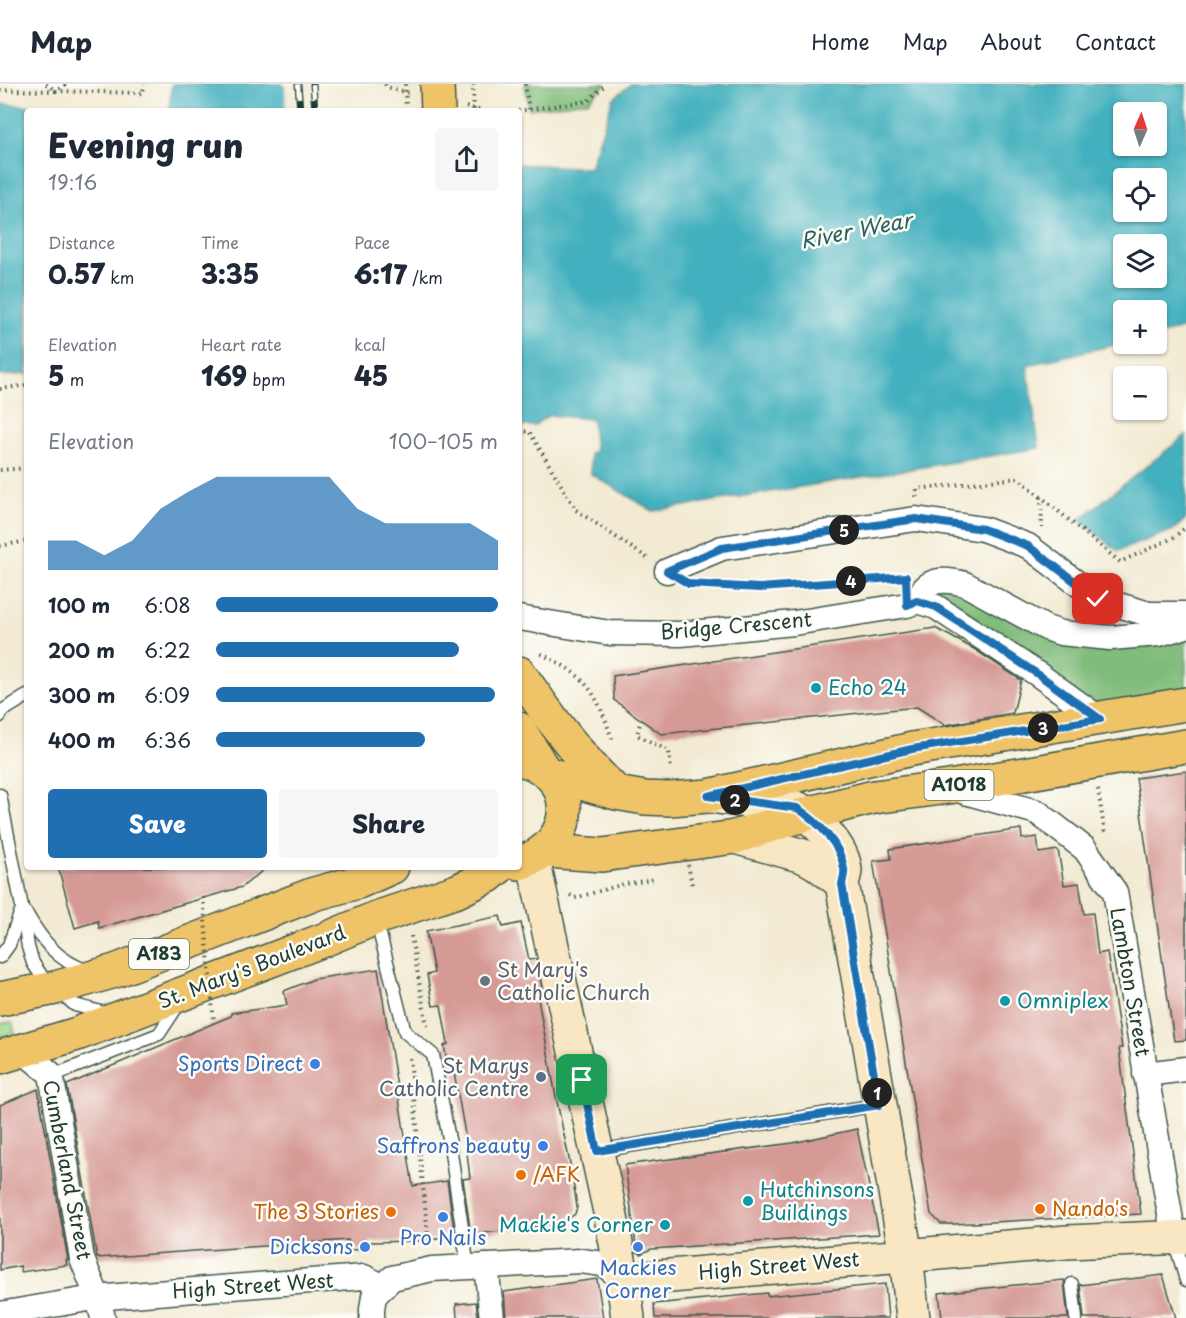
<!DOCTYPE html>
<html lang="en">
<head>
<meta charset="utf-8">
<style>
  body { margin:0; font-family:"Playpen Sans",sans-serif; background:#f6f6f7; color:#1f2937; height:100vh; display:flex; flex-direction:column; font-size:22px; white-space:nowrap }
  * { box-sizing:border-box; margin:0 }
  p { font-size:20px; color:#747a83 }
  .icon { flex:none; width:33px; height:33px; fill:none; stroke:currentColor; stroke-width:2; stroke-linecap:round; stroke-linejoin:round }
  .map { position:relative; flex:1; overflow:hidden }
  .details { position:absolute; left:24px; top:24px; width:498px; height:762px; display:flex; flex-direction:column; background:#fff; border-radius:6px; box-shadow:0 2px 4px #0004 }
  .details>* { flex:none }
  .needle { width:39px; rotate:3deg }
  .fabs { position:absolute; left:1113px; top:18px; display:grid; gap:12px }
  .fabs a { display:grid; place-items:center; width:54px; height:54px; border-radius:6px; background:#fff; box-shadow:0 2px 4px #0004; font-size:30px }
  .pin { position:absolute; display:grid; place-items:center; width:51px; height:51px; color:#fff; margin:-26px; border-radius:12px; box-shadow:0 3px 9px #0006 }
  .km { position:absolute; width:30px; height:30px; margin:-15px; border-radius:50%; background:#222; color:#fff; font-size:16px; line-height:30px; text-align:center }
  .round { display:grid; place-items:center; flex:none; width:63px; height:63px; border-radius:6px; background:#f6f6f7 }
  .summary { display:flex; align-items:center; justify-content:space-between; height:102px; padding:0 24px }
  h1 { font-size:33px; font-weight:800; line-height:45px }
  .metrics { display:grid; grid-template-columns:repeat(3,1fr); gap:9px; height:102px; padding:6px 24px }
  .metrics div { display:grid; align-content:center }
  .metrics b { font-size:26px; font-weight:800 }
  .metrics small { font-size:16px; font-weight:400 }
  .metrics p { font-size:16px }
  .chart { height:168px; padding:12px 24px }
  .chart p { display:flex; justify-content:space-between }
  .chart svg { width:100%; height:108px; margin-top:6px; fill:#1f6fb2; opacity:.7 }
  .cta { display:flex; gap:12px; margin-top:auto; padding:12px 24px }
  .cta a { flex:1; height:69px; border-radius:6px; background:#1f6fb2; color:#fff; font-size:24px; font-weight:800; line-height:69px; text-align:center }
  .cta a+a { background:#f6f6f7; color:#1f2937 }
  ul { padding:0 24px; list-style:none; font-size:20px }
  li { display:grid; grid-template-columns:96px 72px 1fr; align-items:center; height:45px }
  li i { height:15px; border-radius:8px; background:#1f6fb2 }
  header { display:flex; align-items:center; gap:36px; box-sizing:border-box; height:84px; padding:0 30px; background:#fff; border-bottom:2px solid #e0e1e3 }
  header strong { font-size:28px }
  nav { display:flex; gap:33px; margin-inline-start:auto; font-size:21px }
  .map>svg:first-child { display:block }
  .green { fill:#a0dc90; stroke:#608c62; stroke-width:1.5 }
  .forest { fill:#80bc7a; stroke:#507c57; stroke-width:1.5 }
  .water { fill:#42b0be; stroke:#307679; stroke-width:1.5; fill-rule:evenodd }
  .pier { fill:#f2ead2 }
  .building { fill:#d69a94 }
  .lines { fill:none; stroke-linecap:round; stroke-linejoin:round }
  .lane-casing { stroke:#3f574c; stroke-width:15 }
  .street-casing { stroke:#3f574c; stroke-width:27 }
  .secondary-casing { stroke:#3f574c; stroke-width:36 }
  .primary-casing { stroke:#3f574c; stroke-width:36 }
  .highway-casing { stroke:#3f574c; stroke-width:36 }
  .path { stroke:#3f574c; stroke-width:4; stroke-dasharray:1.5 4.5; stroke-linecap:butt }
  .lane { stroke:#fff; stroke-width:12 }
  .street { stroke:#fff; stroke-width:24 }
  .secondary { stroke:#f9e7c3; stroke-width:33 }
  .primary { stroke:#efc469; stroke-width:33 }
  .highway { stroke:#efc469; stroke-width:33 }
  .rail-casing { stroke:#1f3d34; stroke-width:7 }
  .rail { stroke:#fdfcf7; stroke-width:4.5; stroke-dasharray:14; stroke-linecap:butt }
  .highway-bridge-casing { stroke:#3f574c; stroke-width:36; stroke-linecap:butt }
  .path-bridge { stroke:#3f574c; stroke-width:4; stroke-dasharray:1.5 4.5; stroke-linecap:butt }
  .highway-bridge { stroke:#efc469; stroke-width:33 }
  .route-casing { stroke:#fff; stroke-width:12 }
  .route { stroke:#1f6fb2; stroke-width:8 }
  .culture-dot { fill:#0f9aa8; stroke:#fdfcf7; stroke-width:2 }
  .worship-dot { fill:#6b7280; stroke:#fdfcf7; stroke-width:2 }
  .shop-dot { fill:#3f7fe0; stroke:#fdfcf7; stroke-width:2 }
  .service-dot { fill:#5c6f8a; stroke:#fdfcf7; stroke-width:2 }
  .food-dot { fill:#e8710a; stroke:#fdfcf7; stroke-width:2 }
  .labels { text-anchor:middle; stroke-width:5; stroke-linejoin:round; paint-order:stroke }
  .shield { fill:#fdfcf7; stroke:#62766e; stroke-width:1.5 }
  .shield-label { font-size:18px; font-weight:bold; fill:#1f3d34 }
  .street-label { font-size:20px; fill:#1f3d34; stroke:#fdfcf7 }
  .culture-label { font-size:20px; fill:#0d838f; stroke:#fdfcf7; text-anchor:start }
  .worship-label { font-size:20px; fill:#5b616d; stroke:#fdfcf7; text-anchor:start }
  .shop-label { font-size:20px; fill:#366cbe; stroke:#fdfcf7; text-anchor:end }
  .service-label { font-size:20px; fill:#4e5e75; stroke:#fdfcf7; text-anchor:end }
  .food-label { font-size:20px; fill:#c56008; stroke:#fdfcf7; text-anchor:start }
  .water-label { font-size:21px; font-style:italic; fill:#2a605d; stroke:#fdfcf7 }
</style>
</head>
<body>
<header>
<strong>Map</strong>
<nav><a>Home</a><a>Map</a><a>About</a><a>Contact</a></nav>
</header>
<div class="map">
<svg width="1186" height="1234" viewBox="0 0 1186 1234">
  <rect width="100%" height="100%" fill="#fdfcf7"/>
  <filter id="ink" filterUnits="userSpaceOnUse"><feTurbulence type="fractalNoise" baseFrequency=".0167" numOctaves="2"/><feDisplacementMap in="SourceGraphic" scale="12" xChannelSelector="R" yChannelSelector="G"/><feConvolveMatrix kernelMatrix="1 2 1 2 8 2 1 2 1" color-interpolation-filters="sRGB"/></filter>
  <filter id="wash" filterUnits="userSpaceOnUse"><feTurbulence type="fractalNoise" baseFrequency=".008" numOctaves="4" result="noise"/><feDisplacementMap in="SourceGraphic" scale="24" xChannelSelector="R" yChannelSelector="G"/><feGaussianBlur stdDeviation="1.35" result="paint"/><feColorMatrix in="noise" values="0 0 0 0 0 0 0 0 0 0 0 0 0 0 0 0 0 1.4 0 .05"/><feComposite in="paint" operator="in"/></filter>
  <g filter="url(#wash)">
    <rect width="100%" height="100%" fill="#f2ead2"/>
    <path class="green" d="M12,938L15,949L0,952V940Z"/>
    <g class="forest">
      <path d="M525,0H606L588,17L529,25Z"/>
      <path d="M940,496L1046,544L1186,542V620L1100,635L921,507Z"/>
    </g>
    <g class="water">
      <path d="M172,0H282L313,27H169Z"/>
      <path d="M631,0H1186V244L1157,251L1156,226H1124L1123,259L1027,281L1039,364L653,427L591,390L590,369L595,367L592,335L549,331L534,342H519V80L590,84L613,15ZM1124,28H1156V62H1124ZM1124,94H1156V128H1124ZM1124,160H1156V194H1124Z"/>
      <path d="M0,20L103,27H27V290L0,292Z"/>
      <path d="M1186,351V435L1173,446L1118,467L1079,436Z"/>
    </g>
    <path class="pier" d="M285,0H287L316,27H286Z"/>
    <g id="blocks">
      <g class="building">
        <path d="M935,544L974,565L1021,596L1013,629L945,641L917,623L661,650L614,616L613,592Z"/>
        <path d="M1186,687V956L1174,957L1136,694Z"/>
        <path d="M1021,745L1022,755L1037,753L1039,769L1058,766L1064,801L1079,799L1084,830L1093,829L1098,870L1107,868L1122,964H1119L1141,1130L954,1140H941L931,1130L873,777L891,775L890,765Z"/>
        <path d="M58,783H267L242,803L99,844L98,837L75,844Z"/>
        <path d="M500,832L503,843L521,839L529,876L536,875L542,903L536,904L556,1013L571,1084L577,1123L575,1130L568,1135L559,1139L471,1151L463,1095L470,1094L464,1044L454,988L447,976L444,962L448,960L441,921L433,922L427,891L434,889L426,847Z"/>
        <path d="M378,885L413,1102L447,1097L455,1153L418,1157L370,1158V1165L350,1166L348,1156L97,1174L67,1001L231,932V929L287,921L284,907L314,895Z"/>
        <path d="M38,1005L68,1176H66L67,1181L21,1188L20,1182L0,1186V1021Z"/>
        <path d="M857,1045L879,1150L651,1165L641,1170L637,1168L625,1081L793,1059Z"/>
        <path d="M1163,1191L1176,1234H1084L1080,1201Z"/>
        <path d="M597,1195L603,1234H506L504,1208Z"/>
        <path d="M1064,1196L1068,1234H942L939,1209Z"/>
        <path d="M885,1200L888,1234H655L654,1220L767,1209V1212Z"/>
        <path d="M476,1218L478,1234H457L456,1220Z"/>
      </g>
    </g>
  </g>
  <g filter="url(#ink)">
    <use href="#blocks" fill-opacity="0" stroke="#3f574c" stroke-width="1.5"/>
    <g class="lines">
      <g class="lane-casing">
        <g id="lane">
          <path d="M0,632L2,627L27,612"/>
          <path d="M0,711L22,823L28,863L33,879L43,894L75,921L108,930"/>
          <path d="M26,829C41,855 57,877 88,887"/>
          <path d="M376,835L405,948L433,971L449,1055L468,1184"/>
          <path d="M0,873L9,861L21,827"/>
          <path d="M51,990L62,988L159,950L180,918"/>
          <path d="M598,1067L877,1021"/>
          <path d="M1174,1155L1186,1196"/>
          <path d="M1072,1200L1076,1234"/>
        </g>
      </g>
      <g class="street-casing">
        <g id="street">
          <path d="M667,487L722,464L916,435L983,445L1028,462L1098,515L1149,530H1186"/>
          <path d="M917,517C926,494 943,494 965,500L1046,544L1061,549L1110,554L1159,550L1186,542"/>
          <path d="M917,517L936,523L1039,591L1100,635"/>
          <path d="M519,534L610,549L681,550L794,539L907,521L917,517"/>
          <path d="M954,705L1037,728L1085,765L1115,808L1174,1154"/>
          <path d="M24,968L51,990L82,1175L98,1214L103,1234"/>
          <path d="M1145,990L1186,985"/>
          <path d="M486,1182L492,1234"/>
          <path d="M0,1230L94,1214L257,1201L364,1193L382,1202"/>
          <path d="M372,1234V1225L374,1212L392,1194L432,1185L581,1177L603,1180L623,1196"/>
        </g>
      </g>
      <g class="secondary-casing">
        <g id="secondary">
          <path d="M710,712L797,724C815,736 843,762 845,786C845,790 843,795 842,799L906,1172L913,1234"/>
          <path d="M735,753L803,772L816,779L842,799"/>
          <path d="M533,775L610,1128L623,1196L628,1234"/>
          <path d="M623,1196L1067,1158L1186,1153"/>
        </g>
      </g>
      <g class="primary-casing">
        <g id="primary">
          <path d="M519,589C549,632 578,673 616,708"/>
          <path d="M549,690L616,709L645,714L669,715L708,712L912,665L1186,620"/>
          <path d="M546,767L602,771L735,753L806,730L874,713L949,703L1186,662"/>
        </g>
      </g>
      <g class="highway-casing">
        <g id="highway">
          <path d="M519,645L543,685"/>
          <path d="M519,675C581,689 578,762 519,779"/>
          <path d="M0,915L55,904L115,887L314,810L358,798L392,783"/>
          <path d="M0,973L77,950L326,855L376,834L457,807L488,792L499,783"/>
        </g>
      </g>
      <g class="path">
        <path d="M46,0L56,7L143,9L144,0"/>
        <path d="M385,0L387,3L409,9"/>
        <path d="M525,0L529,25"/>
        <path d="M0,6L56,7L66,0"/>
        <path d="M466,23L483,27"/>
        <path d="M518,27L588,17L606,0"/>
        <path d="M0,305L27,301"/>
        <path d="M519,348L529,347L576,426L647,474"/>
        <path d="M0,386L27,384"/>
        <path d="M916,413L917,405L1018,394L1120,478L1173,454L1186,443"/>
        <path d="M1041,413L1042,444"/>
        <path d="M0,462L27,457"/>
        <path d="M702,500L760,503L904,493"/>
        <path d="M541,570C589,592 597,610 613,658"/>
        <path d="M641,635L637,651L669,667L671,686"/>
        <path d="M1098,705L1105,751"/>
        <path d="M570,811L575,814L624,800L656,795"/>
        <path d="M411,852L427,942"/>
        <path d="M410,974L429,1161"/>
      </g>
      <use href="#lane" class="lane"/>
      <use href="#street" class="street"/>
      <use href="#secondary" class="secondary"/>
      <use href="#primary" class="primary"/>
      <use href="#highway" class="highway"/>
      <g class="rail-casing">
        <g id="rail">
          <path d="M298,0L300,27"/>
          <path d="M313,0L315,27"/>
        </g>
      </g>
      <use href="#rail" class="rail"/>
      <g class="highway-bridge-casing">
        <path id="highway-bridge" d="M437,0L438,27"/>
      </g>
      <g class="path-bridge">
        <path d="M405,0L406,27"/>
        <path d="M473,0L474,27"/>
        <path d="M688,781L692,801"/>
        <path d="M203,813L214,939"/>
      </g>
      <use href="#highway-bridge" class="highway-bridge"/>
    </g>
  </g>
  <g class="lines" filter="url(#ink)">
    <g class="route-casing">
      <path id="route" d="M582,996L597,1067L879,1021L842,800C843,795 845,789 844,785C841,760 817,737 797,724L708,712L912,665L1100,635L1039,591L936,523L917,517L907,521L906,493L760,504L689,500L667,487L722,464L916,435L983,445L1028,462L1098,515"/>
    </g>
    <use href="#route" class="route"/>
  </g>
  <g class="culture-dot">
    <circle cx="816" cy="604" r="6"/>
    <circle cx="1005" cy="917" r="6"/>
    <circle cx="748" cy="1117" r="6"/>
    <circle cx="665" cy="1141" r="6"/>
  </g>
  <circle class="worship-dot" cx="485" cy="897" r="6"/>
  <g class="shop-dot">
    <circle cx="315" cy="980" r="6"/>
    <circle cx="543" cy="1062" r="6"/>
    <circle cx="443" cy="1133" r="6"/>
    <circle cx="365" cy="1163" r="6"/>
    <circle cx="638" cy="1163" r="6"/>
  </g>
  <circle class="service-dot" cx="541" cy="993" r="6"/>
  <g class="food-dot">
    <circle cx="521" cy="1091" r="6"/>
    <circle cx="1040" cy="1125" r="6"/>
    <circle cx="391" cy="1128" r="6"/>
  </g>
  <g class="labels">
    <g class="shield">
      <rect x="924.5" y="686" width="69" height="30" rx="4.5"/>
      <rect x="129" y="855" width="60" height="30" rx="4.5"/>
    </g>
    <g class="shield-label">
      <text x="959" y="707">A1018</text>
      <text x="159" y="876">A183</text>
    </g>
    <g class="street-label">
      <text transform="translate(736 542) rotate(-5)" y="7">Bridge Crescent</text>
      <text transform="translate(252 883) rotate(-21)" y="7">St. Mary's Boulevard</text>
      <text transform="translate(1130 898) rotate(80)" y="7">Lambton Street</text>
      <text transform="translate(67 1086) rotate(79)" y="7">Cumberland Street</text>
      <text transform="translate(779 1182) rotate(-5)" y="7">High Street West</text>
      <text transform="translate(253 1202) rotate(-4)" y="7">High Street West</text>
    </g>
    <g class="culture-label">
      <text x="828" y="611">Echo 24</text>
      <text x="1017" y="924">Omniplex</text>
      <text x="760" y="1113">Hutchinsons<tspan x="760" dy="23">Buildings</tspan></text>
      <text x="653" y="1148" text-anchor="end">Mackie's Corner</text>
    </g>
    <g class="worship-label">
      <text x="497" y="893">St Mary's<tspan x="497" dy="23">Catholic Church</tspan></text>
    </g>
    <g class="shop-label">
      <text x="303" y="987">Sports Direct</text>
      <text x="531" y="1069">Saffrons beauty</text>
      <text x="443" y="1161" text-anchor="middle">Pro Nails</text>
      <text x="353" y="1170">Dicksons</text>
      <text x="638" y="1191" text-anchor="middle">Mackies<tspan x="638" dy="23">Corner</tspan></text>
    </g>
    <g class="service-label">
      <text x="529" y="989">St Marys<tspan x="529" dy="23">Catholic Centre</tspan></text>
    </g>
    <g class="food-label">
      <text x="533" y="1098">/AFK</text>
      <text x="1052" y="1132">Nando's</text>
      <text x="379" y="1135" text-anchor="end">The 3 Stories</text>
    </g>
    <g class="water-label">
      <text transform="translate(856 147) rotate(-11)" y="7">River Wear</text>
    </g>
  </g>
</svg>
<div class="fabs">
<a><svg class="needle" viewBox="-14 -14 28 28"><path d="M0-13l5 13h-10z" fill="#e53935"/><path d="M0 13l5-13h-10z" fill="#747a83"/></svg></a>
<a><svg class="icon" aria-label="locate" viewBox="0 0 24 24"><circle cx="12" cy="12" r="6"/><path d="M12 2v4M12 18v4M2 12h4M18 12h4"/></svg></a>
<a><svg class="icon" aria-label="layers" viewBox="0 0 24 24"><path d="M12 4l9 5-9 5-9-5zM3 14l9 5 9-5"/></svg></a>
<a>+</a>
<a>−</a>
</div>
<div class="pin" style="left:582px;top:996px;background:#1e9e55"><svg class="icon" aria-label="arrive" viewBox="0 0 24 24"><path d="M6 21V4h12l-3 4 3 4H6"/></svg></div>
<div class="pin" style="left:1098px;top:515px;background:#d93025"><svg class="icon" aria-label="check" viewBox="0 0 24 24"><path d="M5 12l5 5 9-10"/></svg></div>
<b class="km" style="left:877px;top:1009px">1</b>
<b class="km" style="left:735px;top:716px">2</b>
<b class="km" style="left:1043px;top:644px">3</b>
<b class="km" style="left:851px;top:497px">4</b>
<b class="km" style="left:844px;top:446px">5</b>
<section class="details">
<div class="summary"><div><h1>Evening run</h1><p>19:16</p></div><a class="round"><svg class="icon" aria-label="share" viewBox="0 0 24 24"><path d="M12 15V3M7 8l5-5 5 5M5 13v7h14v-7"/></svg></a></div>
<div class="metrics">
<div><p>Distance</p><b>0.57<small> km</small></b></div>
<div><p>Time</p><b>3:35</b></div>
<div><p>Pace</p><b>6:17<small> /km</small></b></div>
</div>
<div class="metrics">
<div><p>Elevation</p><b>5<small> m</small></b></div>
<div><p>Heart rate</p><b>169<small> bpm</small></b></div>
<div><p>kcal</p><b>45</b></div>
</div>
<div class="chart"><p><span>Elevation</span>100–105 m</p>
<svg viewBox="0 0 160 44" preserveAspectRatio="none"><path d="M0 44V32L10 32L20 38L30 32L40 19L50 12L60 6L70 6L80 6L90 6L100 6L110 19L120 25L130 25L140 25L150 25L160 32V44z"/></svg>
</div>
<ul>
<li><b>100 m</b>6:08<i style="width:100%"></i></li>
<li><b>200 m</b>6:22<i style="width:86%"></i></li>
<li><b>300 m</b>6:09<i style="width:99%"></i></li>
<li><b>400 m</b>6:36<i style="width:74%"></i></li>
</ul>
<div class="cta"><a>Save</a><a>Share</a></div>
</section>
</div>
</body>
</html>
